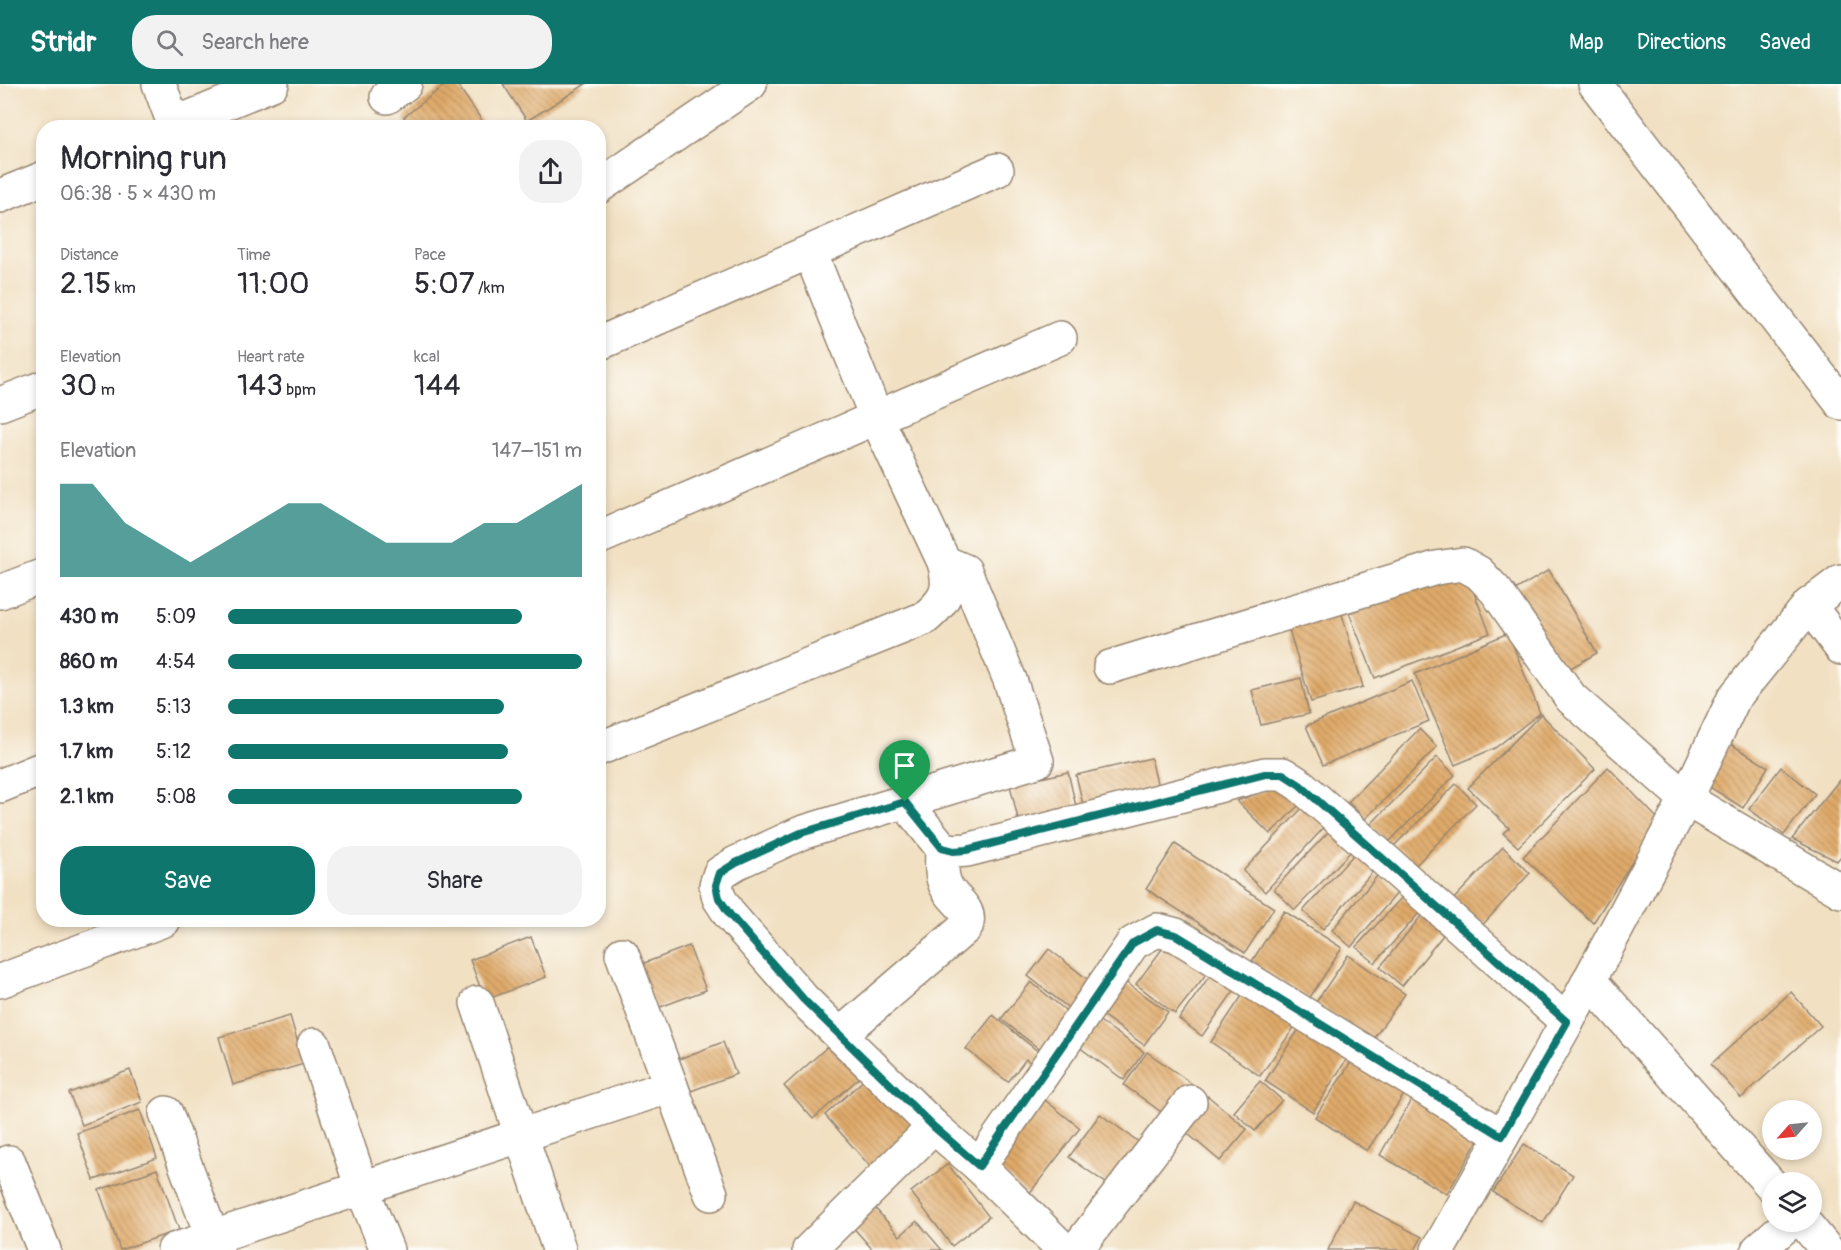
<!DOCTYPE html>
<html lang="en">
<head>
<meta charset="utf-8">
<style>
  body { margin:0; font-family:Pangolin,sans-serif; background:#f2f2f3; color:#2b2b33; height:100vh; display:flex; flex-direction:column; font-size:22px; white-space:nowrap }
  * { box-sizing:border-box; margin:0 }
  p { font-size:20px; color:#7c7c81 }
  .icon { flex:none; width:33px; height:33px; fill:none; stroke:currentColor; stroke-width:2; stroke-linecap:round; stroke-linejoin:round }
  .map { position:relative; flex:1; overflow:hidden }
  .details { position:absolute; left:36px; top:36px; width:570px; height:807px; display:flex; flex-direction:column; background:#fff; border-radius:24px; box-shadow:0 3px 9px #0003 }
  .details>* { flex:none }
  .needle { width:39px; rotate:243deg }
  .tools { position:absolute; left:1762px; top:1016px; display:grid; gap:12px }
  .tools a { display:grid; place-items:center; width:60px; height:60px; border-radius:50%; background:#fff; box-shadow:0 3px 9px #0003; font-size:30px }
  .pin { position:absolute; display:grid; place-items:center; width:51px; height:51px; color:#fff; margin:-62px -26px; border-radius:50% 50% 50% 0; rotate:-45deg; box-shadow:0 0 6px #0007 }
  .pin .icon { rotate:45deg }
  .round { display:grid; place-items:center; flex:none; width:63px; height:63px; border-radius:24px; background:#f2f2f3 }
  .headline { display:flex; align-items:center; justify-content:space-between; height:102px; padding:0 24px }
  h1 { font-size:33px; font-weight:600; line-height:45px }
  .figures { display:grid; grid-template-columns:repeat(3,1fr); gap:9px; height:102px; padding:6px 24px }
  .figures div { display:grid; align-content:center }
  .figures b { font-size:30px; font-weight:600 }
  .figures small { font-size:16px; font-weight:400 }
  .figures p { font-size:16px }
  .chart { height:168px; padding:12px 24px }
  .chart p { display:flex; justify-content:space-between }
  .chart svg { width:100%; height:108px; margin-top:6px; fill:#0f766e; opacity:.7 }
  .action { display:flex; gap:12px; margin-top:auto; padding:12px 24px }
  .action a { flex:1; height:69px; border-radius:24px; background:#0f766e; color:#fff; font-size:24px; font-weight:600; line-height:69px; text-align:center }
  .action a+a { background:#f2f2f3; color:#2b2b33 }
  ul { padding:0 24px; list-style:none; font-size:20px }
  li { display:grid; grid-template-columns:96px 72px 1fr; align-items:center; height:45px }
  li i { height:15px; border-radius:8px; background:#0f766e }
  header { display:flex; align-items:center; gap:36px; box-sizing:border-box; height:84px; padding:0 30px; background:#0f766e; color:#fff }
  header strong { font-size:28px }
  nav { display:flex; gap:33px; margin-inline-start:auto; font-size:21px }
  .search { width:420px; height:54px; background:#f2f2f3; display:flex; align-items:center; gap:15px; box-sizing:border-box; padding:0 21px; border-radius:24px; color:#7c7c81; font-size:22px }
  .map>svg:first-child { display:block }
  .building { fill:url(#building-back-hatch) }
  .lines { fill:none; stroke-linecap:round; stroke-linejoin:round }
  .minor-casing { stroke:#968570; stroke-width:36 }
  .minor { stroke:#fff; stroke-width:33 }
  .route-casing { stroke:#fff; stroke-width:12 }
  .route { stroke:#0f766e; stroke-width:8 }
</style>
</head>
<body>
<header>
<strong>Stridr</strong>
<div class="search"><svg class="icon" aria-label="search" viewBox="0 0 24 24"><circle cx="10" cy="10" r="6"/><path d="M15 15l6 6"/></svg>Search here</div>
<nav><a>Map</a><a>Directions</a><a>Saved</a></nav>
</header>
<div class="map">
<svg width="1841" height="1166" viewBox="0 0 1841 1166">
  <defs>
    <pattern id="building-back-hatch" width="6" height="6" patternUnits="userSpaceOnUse" patternTransform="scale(1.5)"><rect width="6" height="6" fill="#e0ab6a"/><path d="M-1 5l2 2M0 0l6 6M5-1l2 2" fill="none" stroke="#b78b57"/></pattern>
  </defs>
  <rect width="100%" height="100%" fill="#fdfcf7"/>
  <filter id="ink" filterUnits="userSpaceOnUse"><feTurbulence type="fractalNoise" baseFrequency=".0167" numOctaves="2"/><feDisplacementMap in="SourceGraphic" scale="12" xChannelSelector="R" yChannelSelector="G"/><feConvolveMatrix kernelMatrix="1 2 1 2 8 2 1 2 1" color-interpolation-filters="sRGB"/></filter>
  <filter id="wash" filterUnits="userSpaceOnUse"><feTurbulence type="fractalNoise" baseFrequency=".008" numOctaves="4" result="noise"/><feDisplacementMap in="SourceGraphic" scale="24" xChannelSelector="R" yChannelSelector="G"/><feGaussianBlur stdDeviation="1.35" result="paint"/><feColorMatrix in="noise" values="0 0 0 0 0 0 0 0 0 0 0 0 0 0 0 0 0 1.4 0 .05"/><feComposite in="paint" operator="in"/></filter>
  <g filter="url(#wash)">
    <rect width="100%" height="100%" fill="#f1e0c2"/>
    <g id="blocks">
      <g class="building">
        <path d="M446,0H457L487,44H406L404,33Z"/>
        <path d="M503,0H586L527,37Z"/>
        <path d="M1464,484L1490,549L1375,594L1349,529Z"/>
        <path d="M1549,486L1597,569L1562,589L1515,506Z"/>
        <path d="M1339,520L1363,603L1311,618L1286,536Z"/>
        <path d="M1508,549L1540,629L1495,664L1455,681L1415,590Z"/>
        <path d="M1301,594L1309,630L1261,641L1252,606Z"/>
        <path d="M1412,597L1429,637L1323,681L1306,642Z"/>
        <path d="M1541,630L1595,685L1518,763L1503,749L1509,744L1468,704Z"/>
        <path d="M1419,645L1437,663L1365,735L1348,718Z"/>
        <path d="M1729,659L1768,683L1743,724L1705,700Z"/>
        <path d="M1437,673L1455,691L1388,759L1370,741Z"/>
        <path d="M1151,674L1160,712L1085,729L1076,691Z"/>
        <path d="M1608,683L1659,736L1593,839L1523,773Z"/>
        <path d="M1781,683L1815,710L1784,751L1749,725Z"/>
        <path d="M1068,688L1079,735L1021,748L1010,701Z"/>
        <path d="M1841,694V772L1837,777L1792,755Z"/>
        <path d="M1284,699L1307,713L1270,750L1237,717Z"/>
        <path d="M1456,700L1476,720L1415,782L1394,762Z"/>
        <path d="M1306,720L1327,740L1265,808L1243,787Z"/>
        <path d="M1331,745L1353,765L1295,826L1274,805Z"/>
        <path d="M1175,760L1274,824L1245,869L1146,805Z"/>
        <path d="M1503,763L1530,789L1477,847L1449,820Z"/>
        <path d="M1355,769L1374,786L1323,845L1303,827Z"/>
        <path d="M1378,791L1398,808L1351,863L1332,846Z"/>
        <path d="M1403,812L1420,828L1375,879L1356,863Z"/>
        <path d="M1284,827L1342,864L1309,915L1252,877Z"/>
        <path d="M1421,832L1443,851L1402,902L1380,883Z"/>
        <path d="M531,853L546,893L485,916L470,876Z"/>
        <path d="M1171,853L1211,884L1175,930L1136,900Z"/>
        <path d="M689,862L706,906L655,925L639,881Z"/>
        <path d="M1049,865L1096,902L1075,929L1028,892Z"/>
        <path d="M1348,871L1405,910L1372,957L1316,918Z"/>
        <path d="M1213,887L1236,904L1202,952L1179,935Z"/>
        <path d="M1121,895L1168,928L1144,961L1098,928Z"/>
        <path d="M1031,898L1076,935L1047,971L1001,935Z"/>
        <path d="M1246,906L1296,941L1260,992L1211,958Z"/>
        <path d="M1791,908L1821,942L1741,1014L1711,980Z"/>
        <path d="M993,931L1045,973L1037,984L1026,975L1008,998L966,965Z"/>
        <path d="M290,932L304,980L233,1001L219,953Z"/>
        <path d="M1094,933L1144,968L1124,996L1075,960Z"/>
        <path d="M1301,942L1348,973L1313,1028L1265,997Z"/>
        <path d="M837,954L867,987L813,1035L784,1002Z"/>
        <path d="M723,958L736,990L691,1007L679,975Z"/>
        <path d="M1147,968L1195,1002L1171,1035L1124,1001Z"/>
        <path d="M1353,975L1405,1009L1367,1067L1315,1033Z"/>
        <path d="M130,986L142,1018L82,1041L69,1009Z"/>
        <path d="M868,992L920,1049L875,1088L825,1031Z"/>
        <path d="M1260,997L1282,1016L1255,1047L1234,1028Z"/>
        <path d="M1415,1009L1482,1049L1447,1110L1380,1071Z"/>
        <path d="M1208,1012L1247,1045L1220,1077L1181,1044Z"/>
        <path d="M1041,1013L1080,1044L1029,1110L990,1079Z"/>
        <path d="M140,1026L157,1074L94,1096L77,1049Z"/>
        <path d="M1100,1030L1150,1066L1120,1109L1069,1073Z"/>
        <path d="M1524,1060L1573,1091L1543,1139L1493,1108Z"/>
        <path d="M948,1080L989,1133L952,1162L911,1108Z"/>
        <path d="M157,1085L179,1146L120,1166L99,1106Z"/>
        <path d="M1353,1117L1422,1153L1415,1166H1328Z"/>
        <path d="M873,1122L900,1152L917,1137L942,1166H873L851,1141Z"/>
      </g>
    </g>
  </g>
  <g filter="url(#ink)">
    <use href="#blocks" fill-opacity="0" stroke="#968570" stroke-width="1.5"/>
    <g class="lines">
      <g class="minor-casing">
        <g id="minor">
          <path d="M159,0L174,40L272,0"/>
          <path d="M1595,0L1841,319"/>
          <path d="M387,13L405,0"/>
          <path d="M598,103L750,0"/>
          <path d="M0,112L44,94"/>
          <path d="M598,260L997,86"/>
          <path d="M0,320L44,303"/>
          <path d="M598,454L1060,254"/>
          <path d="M0,508L44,491"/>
          <path d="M1809,521L1841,564"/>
          <path d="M1110,583L1436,484L1463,480L1479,489L1496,507L1571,614L1686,715L1841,807"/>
          <path d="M598,665L925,534C946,516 952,506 944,478L877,335L810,168"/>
          <path d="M0,702L44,684"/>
          <path d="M905,718L942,764L954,767L967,766L1265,690H1283L1300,701L1332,729L1567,938"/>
          <path d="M622,870L711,1110"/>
          <path d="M1589,896L1773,1103"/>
          <path d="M0,897L164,836"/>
          <path d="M477,919L559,1165"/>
          <path d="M840,951L966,843C973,824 953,817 946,802C940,791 942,776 942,764"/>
          <path d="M314,961L362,1104L387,1166"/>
          <path d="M166,1029L217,1166"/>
          <path d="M934,1043L804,916L730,831L719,814L716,801L720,789L736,779L801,749L1037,677L1010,596L965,487L944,478"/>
          <path d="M9,1078L44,1166"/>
          <path d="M1803,1137L1827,1166"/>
          <path d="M174,1166L671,1002"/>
          <path d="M809,1166L934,1043L979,1082"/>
          <path d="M1064,1166L979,1082L1133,859L1157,846L1176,851L1502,1052"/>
          <path d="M1076,1166L1190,1018"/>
          <path d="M1438,1166L1567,938L1686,715L1734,614L1809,521L1841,497"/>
          <path d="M1758,1166L1791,1137"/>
        </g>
      </g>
      <use href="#minor" class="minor"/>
    </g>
  </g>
  <g class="lines" filter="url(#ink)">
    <g class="route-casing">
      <path id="route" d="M1265,690H1283L1300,701L1567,938L1502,1052L1176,851L1157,846L1133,859L979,1082L934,1043L804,916L730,831L719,814L716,801L720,789L736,779L801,749L905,718L942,764L954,767L966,766Z"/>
    </g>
    <use href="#route" class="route"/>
  </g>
</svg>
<div class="tools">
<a><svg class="needle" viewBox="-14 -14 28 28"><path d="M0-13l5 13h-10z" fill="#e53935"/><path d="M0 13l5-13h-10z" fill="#7c7c81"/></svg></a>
<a><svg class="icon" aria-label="layers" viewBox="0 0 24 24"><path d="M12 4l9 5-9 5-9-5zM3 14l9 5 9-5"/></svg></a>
</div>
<div class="pin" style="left:905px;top:718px;background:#1e9e55"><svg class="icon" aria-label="arrive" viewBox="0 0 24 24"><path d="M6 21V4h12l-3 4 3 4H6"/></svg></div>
<section class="details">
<div class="headline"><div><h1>Morning run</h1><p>06:38 · 5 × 430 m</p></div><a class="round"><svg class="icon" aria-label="share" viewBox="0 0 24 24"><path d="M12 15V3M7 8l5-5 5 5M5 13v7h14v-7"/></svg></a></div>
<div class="figures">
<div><p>Distance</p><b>2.15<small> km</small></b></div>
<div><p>Time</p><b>11:00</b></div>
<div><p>Pace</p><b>5:07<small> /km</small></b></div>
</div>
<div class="figures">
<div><p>Elevation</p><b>30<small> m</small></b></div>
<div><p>Heart rate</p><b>143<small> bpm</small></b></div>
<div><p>kcal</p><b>144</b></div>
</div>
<div class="chart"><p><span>Elevation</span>147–151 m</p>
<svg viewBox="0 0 160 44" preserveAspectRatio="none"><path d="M0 44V6L10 6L20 22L30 30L40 38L50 30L60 22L70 14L80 14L90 22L100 30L110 30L120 30L130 22L140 22L150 14L160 6V44z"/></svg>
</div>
<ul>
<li><b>430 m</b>5:09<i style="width:83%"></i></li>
<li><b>860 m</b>4:54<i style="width:100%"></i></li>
<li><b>1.3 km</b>5:13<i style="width:78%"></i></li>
<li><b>1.7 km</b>5:12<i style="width:79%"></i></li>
<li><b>2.1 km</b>5:08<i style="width:83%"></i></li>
</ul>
<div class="action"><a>Save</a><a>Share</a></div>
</section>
</div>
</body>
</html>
